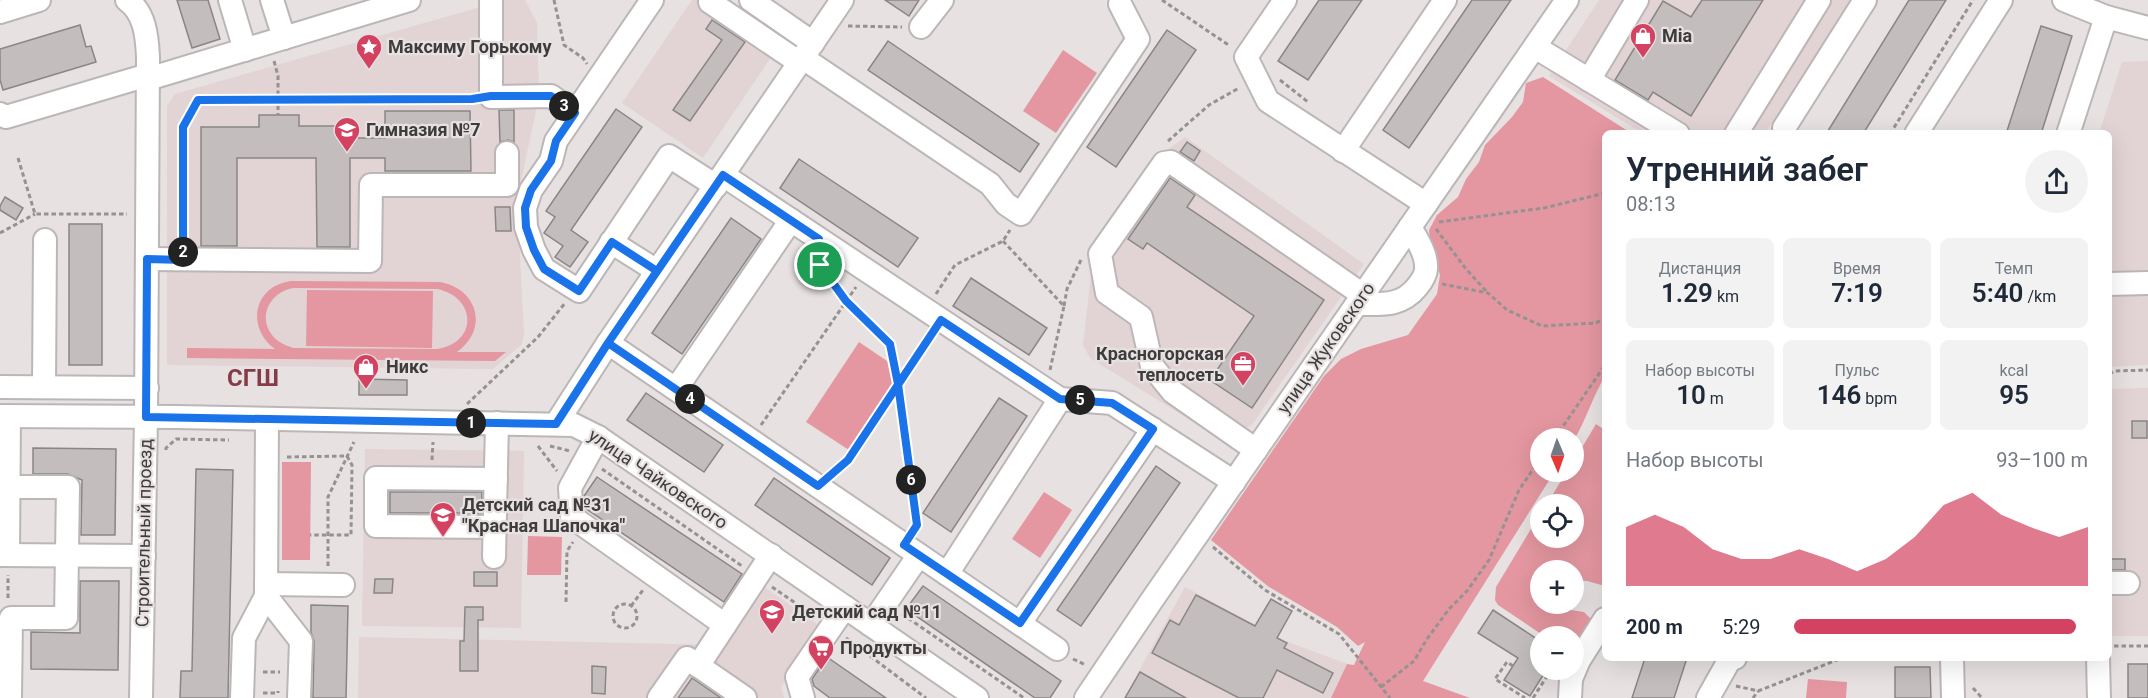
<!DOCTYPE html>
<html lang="ru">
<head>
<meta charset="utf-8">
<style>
  body { margin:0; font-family:Roboto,sans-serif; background:#f2f2f3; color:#1f2937; height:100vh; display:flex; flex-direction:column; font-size:22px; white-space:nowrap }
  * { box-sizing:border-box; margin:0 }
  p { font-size:20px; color:#747a83 }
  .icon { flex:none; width:33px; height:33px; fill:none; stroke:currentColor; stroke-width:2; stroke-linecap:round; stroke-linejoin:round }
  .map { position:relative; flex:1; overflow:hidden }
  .panel { position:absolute; left:1602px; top:130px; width:510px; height:531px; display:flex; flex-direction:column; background:#fff; border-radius:9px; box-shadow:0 6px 24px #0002 }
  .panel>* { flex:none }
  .needle { width:39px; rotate:178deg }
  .controls { position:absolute; left:1530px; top:428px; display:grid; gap:12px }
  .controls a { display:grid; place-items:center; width:54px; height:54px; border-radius:50%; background:#fff; box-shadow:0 6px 24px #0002; font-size:30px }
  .pin { position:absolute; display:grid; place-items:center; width:51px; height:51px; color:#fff; margin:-26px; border:3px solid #fff; border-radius:50%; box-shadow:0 2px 6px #0007 }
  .km { position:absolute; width:30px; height:30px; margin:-15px; border-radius:50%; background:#222; color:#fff; font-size:16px; line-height:30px; text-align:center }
  .round { display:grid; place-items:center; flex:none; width:63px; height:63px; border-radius:32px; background:#f2f2f3 }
  .summary { display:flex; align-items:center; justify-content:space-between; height:102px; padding:0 24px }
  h1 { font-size:33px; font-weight:600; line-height:45px }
  .stats { display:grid; grid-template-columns:repeat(3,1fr); gap:9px; height:102px; padding:6px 24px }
  .stats div { display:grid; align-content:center; border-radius:9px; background:#f2f2f3; text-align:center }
  .stats b { font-size:26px; font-weight:600 }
  .stats small { font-size:16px; font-weight:400 }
  .stats p { font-size:16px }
  .chart { height:168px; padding:12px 24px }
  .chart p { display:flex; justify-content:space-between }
  .chart svg { width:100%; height:108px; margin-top:6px; fill:#d34361; opacity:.7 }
  ul { padding:0 24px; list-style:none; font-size:20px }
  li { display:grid; grid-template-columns:96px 72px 1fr; align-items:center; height:45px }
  li i { height:15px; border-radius:8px; background:#d34361 }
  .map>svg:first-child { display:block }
  .built { fill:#e2d3d4 }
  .green { fill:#e497a0; fill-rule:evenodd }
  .building { fill:#c3bdbd; stroke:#8b8686; stroke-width:1.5 }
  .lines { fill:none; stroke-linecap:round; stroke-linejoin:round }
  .minor-casing { stroke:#bcb6b7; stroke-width:26 }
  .path { stroke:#969292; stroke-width:3; stroke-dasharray:4.5 3; stroke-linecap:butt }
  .minor { stroke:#fff; stroke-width:22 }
  .route-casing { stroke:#fff; stroke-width:12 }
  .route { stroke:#1a73e8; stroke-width:8 }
  .labels { text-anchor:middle; stroke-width:4.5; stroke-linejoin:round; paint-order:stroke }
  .poi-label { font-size:18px; font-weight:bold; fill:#3e3c3c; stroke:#e7e1e1; text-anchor:start }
  .street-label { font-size:18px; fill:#3e3c3c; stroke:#e7e1e1 }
  .district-label { font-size:24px; font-weight:bold; fill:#853c48; stroke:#e7e1e1 }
</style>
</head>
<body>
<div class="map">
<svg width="2148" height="698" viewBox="0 0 2148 698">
  <rect width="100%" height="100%" fill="#e7e1e1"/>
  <g class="built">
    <path d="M505,0H525L537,23L539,96L517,200L524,334L522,344L493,369L167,365V106L175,94Z"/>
    <path d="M692,0H728L784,38L703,158L622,103Z"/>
    <path d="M1599,0H1854L1765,133H1642L1549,76Z"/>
    <path d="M2148,61V365L2109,367V134H2099L2122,62Z"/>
    <path d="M1185,137L1364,264L1251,426L1239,430L1229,444L1090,358L1083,345L1094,249L1163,153Z"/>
    <path d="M2148,388V636H2109V389Z"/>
    <path d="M365,449L524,451L521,628L362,626Z"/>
    <path d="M761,585L822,627L781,687L784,698H358L359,637L720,645Z"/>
    <path d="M1185,587L1288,642L1347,664L1331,698H1124Z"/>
  </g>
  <g class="green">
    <path d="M1063,50L1097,73L1056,133L1023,111Z"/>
    <path d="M1543,77L1631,133L1605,134V376C1593,396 1586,420 1574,440V438H1540V471H1555L1423,681L1470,698H1331L1347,664L1354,665L1365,642L1358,646L1337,627L1269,587L1211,540L1324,376L1341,359L1361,349L1408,335L1437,294L1440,275L1430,243L1429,230L1437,215L1458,197L1466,179L1479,162L1485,145L1512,117L1523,102L1526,83Z"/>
    <path d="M291,281L440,282C478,289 489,329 457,352H506L495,361L187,358V348L275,349C246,328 253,286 291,281ZM294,288L437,289C477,297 478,343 437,349L293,348C285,345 277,342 272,335C257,316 271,291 294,288Z"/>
    <path d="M307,290L433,291L432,348L306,346Z"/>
    <path d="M859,342L890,363L894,382L849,450L806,422Z"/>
    <path d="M1596,424L1605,430V586L1587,581L1574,580V570H1540V603H1562L1571,610L1584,612L1593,621L1574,648V636H1544L1498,605L1495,600L1496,587L1540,514V537H1574V504H1547L1567,471H1574V461Z"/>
    <path d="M282,462H311L310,560H282Z"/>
    <path d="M1044,492L1072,510L1040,558L1012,539Z"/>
    <path d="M528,536L562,537L561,575H527Z"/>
    <path d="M1808,679L1847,682L1846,698H1806Z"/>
  </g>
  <g class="building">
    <path d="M177,0H208L220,39L192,48Z"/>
    <path d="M885,0H919L909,16Z"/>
    <path d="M1319,0H1362L1308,80L1278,61Z"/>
    <path d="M1472,0H1511L1409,148L1383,130Z"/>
    <path d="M1702,0H1763L1691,116L1653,92L1648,100L1615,80L1663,1L1691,17Z"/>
    <path d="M1909,0H1946L1863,134H1826Z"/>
    <path d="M712,20L745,42L690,121L673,110L722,40L706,29Z"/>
    <path d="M80,25L86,47L91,46L96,62L3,90L0,80V49Z"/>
    <path d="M2041,26L2072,36L2041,134H2006Z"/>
    <path d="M1167,30L1196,50L1116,167L1087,147Z"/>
    <path d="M888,41L1039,144L1020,172L868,70Z"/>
    <path d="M616,109L642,127L571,230L588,242L570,267L555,257L563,246L544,233L555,217L546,211Z"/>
    <path d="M499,110H514V142L508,140L500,142Z"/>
    <path d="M385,111H470L471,171H385V158H350V247H317L316,158H237V246H201V127H259V115H299V126H350V138H385Z"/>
    <path d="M1187,142L1200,151L1194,161L1180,152Z"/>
    <path d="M799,159L918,238L898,267L780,188Z"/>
    <path d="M1170,178L1195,195L1187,207L1324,300L1252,408L1210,380L1254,316L1147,243L1143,249L1128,239Z"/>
    <path d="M5,197L23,208L16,220L0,210V206Z"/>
    <path d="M495,207H510L511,231H496Z"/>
    <path d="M731,218L761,239L682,354L652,333Z"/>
    <rect x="69" y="224" width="33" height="141"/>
    <path d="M971,278L1047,328L1029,355L953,306Z"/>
    <path d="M359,379L407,380V395H359Z"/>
    <path d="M646,393L723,445L704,472L627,420Z"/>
    <path d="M999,398L1027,416L951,532L923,513Z"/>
    <rect x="2132" y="421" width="15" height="17"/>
    <path d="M33,448L116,449L115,535H81L82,480L68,474H33Z"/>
    <path d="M1156,466L1180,483L1081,626L1057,610Z"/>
    <path d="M196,469L233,470L228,698H180L181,671H192Z"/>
    <path d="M597,477L742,574L724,602L585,508L584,496Z"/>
    <path d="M774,478L890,558L872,585L755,505Z"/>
    <path d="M390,492H482L481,513H390Z"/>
    <rect x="2109" y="559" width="16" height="11"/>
    <rect x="474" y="572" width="23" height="14"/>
    <path d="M375,579H393L392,593H374Z"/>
    <path d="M80,581H119L118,670L31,669V632L80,633Z"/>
    <path d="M923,586L1061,681L1050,698H1035L906,609Z"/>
    <path d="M1196,595L1255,626L1271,599L1292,611L1277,638L1287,643L1284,648L1333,673L1323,693L1277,670L1263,698H1239L1152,653L1170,620L1179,625Z"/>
    <path d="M311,605L348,606L346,698H313L314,641L311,632Z"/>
    <path d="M465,607H483V620H478V671H460V641H464Z"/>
    <path d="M1493,610L1540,641V669H1547L1530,696L1504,680L1518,658L1478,633Z"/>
    <path d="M827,657L886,698H830L814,686L812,679Z"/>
    <path d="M1645,658H1687L1674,698H1632Z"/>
    <rect x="2128" y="664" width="20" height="34"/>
    <path d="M592,666L606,667L605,694L592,693Z"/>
    <path d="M1895,667H1930L1931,698H1895Z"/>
    <path d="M1140,672L1186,698H1125Z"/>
    <path d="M692,678L721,698H678Z"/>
  </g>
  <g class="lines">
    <g class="minor-casing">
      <g id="minor">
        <path d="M127,0C145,13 147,36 148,57L146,417L141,698"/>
        <path d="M230,0L245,50"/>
        <path d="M272,0L284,38"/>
        <path d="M491,0V97L551,96L575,113"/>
        <path d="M652,0L556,141L551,161L531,190L525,208L526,227L534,250L544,269L579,291L669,156L716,186"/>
        <path d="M751,0L813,43"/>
        <path d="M1285,0L1246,57L1268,101L1426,204"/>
        <path d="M2064,0L2106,17L2148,28"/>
        <path d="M710,2L800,63"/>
        <path d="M0,12L39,0"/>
        <path d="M921,27L942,0"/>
        <path d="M1535,47L1678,134"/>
        <path d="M803,58L990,184L1006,204L1021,214L1138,39L1120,4"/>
        <path d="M148,79L409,0"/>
        <path d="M1589,80L1637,0"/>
        <path d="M0,114L6,117L148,75"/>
        <path d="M1784,128L1865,0"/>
        <path d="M1736,134L1819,0"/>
        <path d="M1916,134L2001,0"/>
        <path d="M2068,134L2106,17"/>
        <path d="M1343,151L1445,0"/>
        <path d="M723,175L1060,399L1112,403L1234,482"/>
        <path d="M611,242L657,271"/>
        <path d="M147,259L370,261L371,185H507V153"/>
        <path d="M2109,284L2148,283"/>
        <path d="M1357,304C1381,304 1401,307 1417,287C1422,281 1427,274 1426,266C1426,252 1416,238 1410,227"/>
        <path d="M608,343L1057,649"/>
        <path d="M0,387L147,388"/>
        <path d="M44,387L45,240"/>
        <path d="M676,389L791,220"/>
        <path d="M0,416L176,417L574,425L598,437L977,698"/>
        <path d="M267,419L266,596L301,641L299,698"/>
        <path d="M556,424L608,343L842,0"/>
        <path d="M598,437L570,488L572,517L725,625"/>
        <path d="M1256,450L1173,392L1152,366L1141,317L1107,293L1100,254L1164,163L1171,162L1363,295"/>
        <path d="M9,487H68L66,618H11L10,698"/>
        <path d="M495,527L376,526V478L496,479"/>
        <path d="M0,555L144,556"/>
        <path d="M8,555L9,416"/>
        <path d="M494,557L497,423"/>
        <path d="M947,574L1060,399"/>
        <path d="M2109,583H2128"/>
        <path d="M266,584L343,585"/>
        <path d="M1020,623L1153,429"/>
        <path d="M871,625L919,555"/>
        <path d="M1952,658L1953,698"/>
        <path d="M2098,658L2099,698"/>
        <path d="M698,666L771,555"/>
        <path d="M242,698L244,638L266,596"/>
        <path d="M659,698L687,658L745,698"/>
        <path d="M803,698L797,677L845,607"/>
        <path d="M1086,698L1152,600L1567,0"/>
        <path d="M1570,698L1571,679L1579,660L1605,619"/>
        <path d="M1708,698L1730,659L1735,658"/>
      </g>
    </g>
    <g class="path">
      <path d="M554,0L564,45L583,58L587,64"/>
      <path d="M1162,0L1230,46"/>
      <path d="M848,26L902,27"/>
      <path d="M274,61L278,76V115"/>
      <path d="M1280,80L1308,102"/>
      <path d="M1890,134L1973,0"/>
      <path d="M1168,141L1209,105L1239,88"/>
      <path d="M18,158L35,214H127"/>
      <path d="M1439,222L1544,208L1605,193"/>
      <path d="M1436,229L1466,269L1487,292"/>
      <path d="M0,233L35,214"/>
      <path d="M1003,241L1064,306L1050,370"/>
      <path d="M183,242V127L199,100L472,99"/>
      <path d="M820,264L846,301L889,344L898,384L917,525L915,528"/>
      <path d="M1442,284L1488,293L1507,310L1542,326L1596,323L1605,318"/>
      <path d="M936,294L955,265L1003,241L1010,230"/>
      <path d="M1064,306L1067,289L1081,260"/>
      <path d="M2109,374L2115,371L2148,370"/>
      <path d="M467,404L538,337L565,303"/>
      <path d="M761,425L856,287"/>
      <path d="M1555,438L1605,365"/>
      <path d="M538,446L557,471"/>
      <path d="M550,446L570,451"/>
      <path d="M166,450V448L176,439L229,440"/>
      <path d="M287,457L347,456L352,465L351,535H310"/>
      <path d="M432,460L433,442"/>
      <path d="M602,469L742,566"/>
      <path d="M834,473L848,460L930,336"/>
      <path d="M1213,547L1265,590L1339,634L1390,698"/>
      <path d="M328,566V497L354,442"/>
      <path d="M772,587L816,617"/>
      <path d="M8,598V575"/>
      <path d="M566,602L567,551L573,542"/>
      <circle cx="625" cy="616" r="12"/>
      <path d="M631,606L643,590"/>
      <path d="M902,614L1024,698"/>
      <path d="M846,638L926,698"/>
      <path d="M2114,646H2148"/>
      <path d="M1073,659L1086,665"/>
      <path d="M1513,666L1507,662L1495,679L1525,698"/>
      <path d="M263,672H280"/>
      <path d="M1736,686L1758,691L1842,658"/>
      <path d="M1381,687L1414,661L1427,639L1449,609L1467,591L1489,560L1519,490L1540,459"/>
      <path d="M1973,688L1982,698"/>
      <path d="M263,693H278V691"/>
      <path d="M1533,698L1549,673"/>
      <path d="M1753,698L1758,691"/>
    </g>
    <use href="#minor" class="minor"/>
  </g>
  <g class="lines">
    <g class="route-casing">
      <path id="route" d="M820,265L819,239L723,175L608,343L556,424L146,417L147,259L183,260V127L198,100L472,99L491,96H551L575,113L556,141L551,161L531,190L525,208L526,227L534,250L544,269L579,291L612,242L657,271L608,343L818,486L848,460L941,320L1060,399L1112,403L1153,429L1020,623L904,545L917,525L898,384L890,344L846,301L820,265"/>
    </g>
    <use href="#route" class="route"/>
  </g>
  <defs>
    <g id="shop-pin" transform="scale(1.35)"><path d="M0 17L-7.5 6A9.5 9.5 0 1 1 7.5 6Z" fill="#d34361" stroke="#e7e1e1"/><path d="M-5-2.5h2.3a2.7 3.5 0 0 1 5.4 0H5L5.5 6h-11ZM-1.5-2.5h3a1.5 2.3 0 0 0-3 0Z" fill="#fff"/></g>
    <g id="sight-pin" transform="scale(1.35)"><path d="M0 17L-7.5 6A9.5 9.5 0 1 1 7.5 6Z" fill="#d34361" stroke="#e7e1e1"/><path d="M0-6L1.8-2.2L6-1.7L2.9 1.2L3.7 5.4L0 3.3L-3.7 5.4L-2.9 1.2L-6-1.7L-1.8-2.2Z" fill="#fff"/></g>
    <g id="school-pin" transform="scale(1.35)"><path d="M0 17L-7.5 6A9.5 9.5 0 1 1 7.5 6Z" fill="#d34361" stroke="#e7e1e1"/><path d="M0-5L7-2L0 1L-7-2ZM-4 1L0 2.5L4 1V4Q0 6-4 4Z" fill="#fff"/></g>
    <g id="office-pin" transform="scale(1.35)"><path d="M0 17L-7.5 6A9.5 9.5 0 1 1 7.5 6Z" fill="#d34361" stroke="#e7e1e1"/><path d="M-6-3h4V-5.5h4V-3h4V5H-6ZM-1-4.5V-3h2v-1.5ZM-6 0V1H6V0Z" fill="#fff"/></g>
    <g id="supermarket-pin" transform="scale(1.35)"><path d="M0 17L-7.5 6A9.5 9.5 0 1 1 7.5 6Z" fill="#d34361" stroke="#e7e1e1"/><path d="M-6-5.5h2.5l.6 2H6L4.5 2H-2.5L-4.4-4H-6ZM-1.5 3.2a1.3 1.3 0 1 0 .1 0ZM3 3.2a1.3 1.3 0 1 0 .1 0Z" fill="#fff"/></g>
  </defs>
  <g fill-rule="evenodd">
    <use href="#shop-pin" x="1643" y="36"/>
    <use href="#sight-pin" x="369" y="47"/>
    <use href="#school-pin" x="347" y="130"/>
    <use href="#office-pin" x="1243" y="364"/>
    <use href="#shop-pin" x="366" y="367"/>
    <use href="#school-pin" x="443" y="515"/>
    <use href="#school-pin" x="772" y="612"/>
    <use href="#supermarket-pin" x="821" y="648"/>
  </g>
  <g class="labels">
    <g class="poi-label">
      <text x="1662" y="42">Mia</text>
      <text x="388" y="53">Максиму Горькому</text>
      <text x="366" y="136">Гимназия №7</text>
      <text x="1224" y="360" text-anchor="end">Красногорская<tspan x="1224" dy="21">теплосеть</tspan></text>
      <text x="386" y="373">Никс</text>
      <text x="462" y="511">Детский сад №31<tspan x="462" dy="21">"Красная Шапочка"</tspan></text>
      <text x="792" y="618">Детский сад №11</text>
      <text x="840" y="654">Продукты</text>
    </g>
    <g class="street-label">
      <text transform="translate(1326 348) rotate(-55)" y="6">улица Жуковского</text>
      <text transform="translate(658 479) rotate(34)" y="6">улица Чайковского</text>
      <text transform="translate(144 533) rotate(-89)" y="6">Строительный проезд</text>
    </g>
    <g class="district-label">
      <text x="253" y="386">СГШ</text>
    </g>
  </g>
</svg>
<div class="controls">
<a><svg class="needle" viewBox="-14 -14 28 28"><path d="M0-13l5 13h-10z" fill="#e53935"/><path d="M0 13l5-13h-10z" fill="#747a83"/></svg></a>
<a><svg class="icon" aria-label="locate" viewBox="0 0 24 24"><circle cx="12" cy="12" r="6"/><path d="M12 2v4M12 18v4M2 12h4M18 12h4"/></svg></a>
<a>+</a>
<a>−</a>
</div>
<div class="pin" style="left:820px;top:265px;background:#1e9e55"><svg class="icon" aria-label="arrive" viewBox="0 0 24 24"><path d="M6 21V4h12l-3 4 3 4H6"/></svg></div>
<b class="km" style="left:471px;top:423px">1</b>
<b class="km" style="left:183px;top:252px">2</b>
<b class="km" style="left:564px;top:106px">3</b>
<b class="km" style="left:690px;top:399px">4</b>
<b class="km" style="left:1080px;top:400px">5</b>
<b class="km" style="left:911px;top:480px">6</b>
<section class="panel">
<div class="summary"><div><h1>Утренний забег</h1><p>08:13</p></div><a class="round"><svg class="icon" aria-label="share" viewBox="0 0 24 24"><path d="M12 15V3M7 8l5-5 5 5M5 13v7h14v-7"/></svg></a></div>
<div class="stats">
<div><p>Дистанция</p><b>1.29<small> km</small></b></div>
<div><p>Время</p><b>7:19</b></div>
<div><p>Темп</p><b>5:40<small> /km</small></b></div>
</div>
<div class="stats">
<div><p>Набор высоты</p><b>10<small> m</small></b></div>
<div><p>Пульс</p><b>146<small> bpm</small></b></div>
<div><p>kcal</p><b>95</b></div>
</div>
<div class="chart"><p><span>Набор высоты</span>93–100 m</p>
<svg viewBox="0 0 160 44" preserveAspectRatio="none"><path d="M0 44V20L10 15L20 20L30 29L40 33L50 33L60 29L70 33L80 38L90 33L100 24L110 11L120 6L130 15L140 20L150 24L160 20V44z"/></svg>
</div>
<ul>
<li><b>200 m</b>5:29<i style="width:96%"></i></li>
</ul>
</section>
</div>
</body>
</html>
